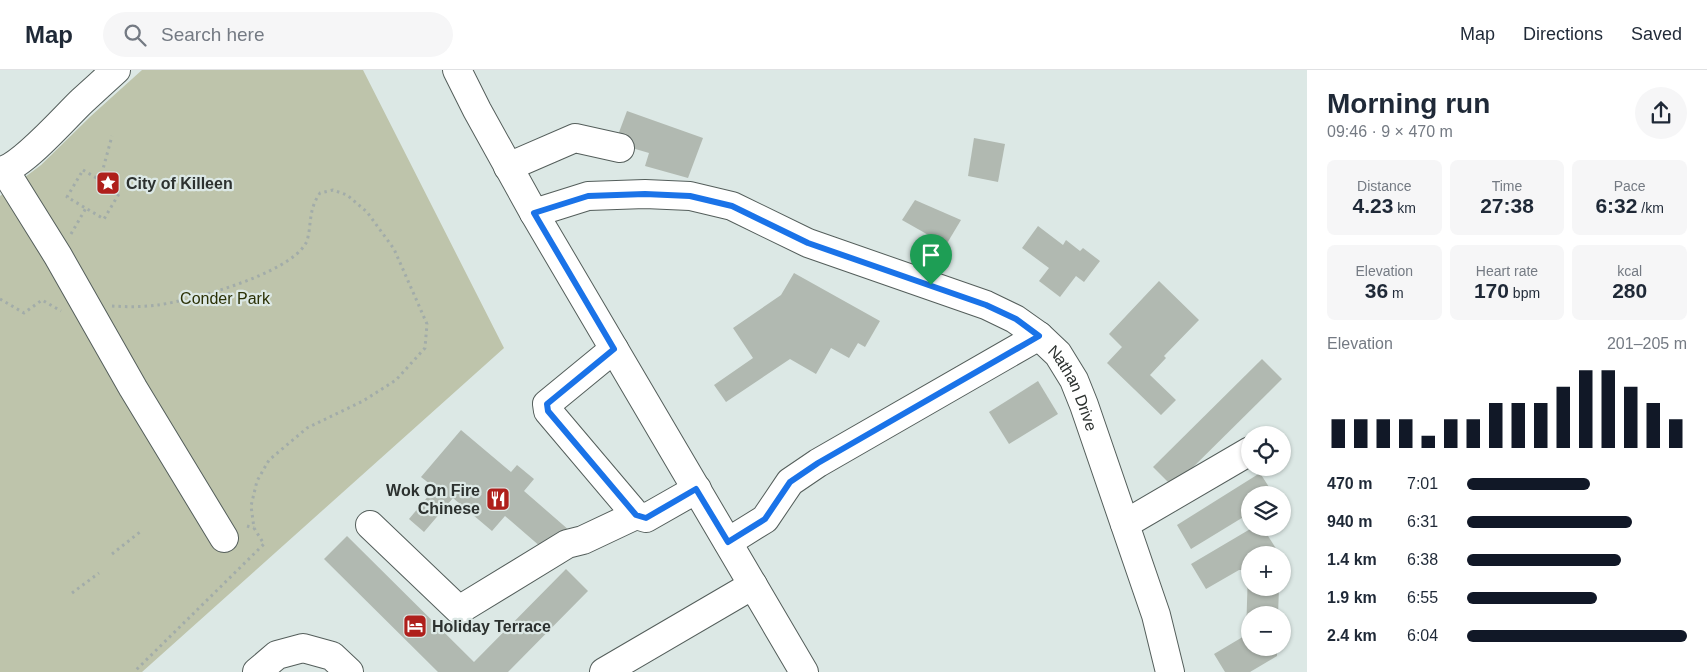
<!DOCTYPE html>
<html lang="en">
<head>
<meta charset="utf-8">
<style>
  body { margin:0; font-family:Helvetica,sans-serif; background:#f6f6f7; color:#1f2937; height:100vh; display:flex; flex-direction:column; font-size:19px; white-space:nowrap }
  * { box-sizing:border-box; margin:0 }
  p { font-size:16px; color:#747a83 }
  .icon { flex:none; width:28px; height:28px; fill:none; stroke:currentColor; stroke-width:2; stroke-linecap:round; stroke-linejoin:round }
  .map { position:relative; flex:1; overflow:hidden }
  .details { display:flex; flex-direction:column; background:#fff; width:400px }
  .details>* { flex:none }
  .fabs { position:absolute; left:1241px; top:356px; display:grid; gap:10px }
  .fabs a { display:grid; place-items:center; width:50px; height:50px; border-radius:50%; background:#fff; box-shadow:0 1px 4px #0004; font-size:25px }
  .pin { position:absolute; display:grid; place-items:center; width:42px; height:42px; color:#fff; margin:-51px -21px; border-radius:50% 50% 50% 0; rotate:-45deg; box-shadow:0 0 5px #0007 }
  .pin .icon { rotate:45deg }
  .round { display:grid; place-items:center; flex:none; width:52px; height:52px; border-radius:26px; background:#f6f6f7 }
  .head { display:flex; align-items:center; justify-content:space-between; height:85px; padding:0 20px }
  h1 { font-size:28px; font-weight:700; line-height:38px }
  .metrics { display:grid; grid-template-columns:repeat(3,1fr); gap:8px; height:85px; padding:5px 20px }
  .metrics div { display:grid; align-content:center; border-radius:8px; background:#f6f6f7; text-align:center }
  .metrics b { font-size:21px; font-weight:700 }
  .metrics small { font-size:14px; font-weight:400 }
  .metrics p { font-size:14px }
  .chart { height:140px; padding:10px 20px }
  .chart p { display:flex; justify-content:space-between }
  .chart svg { width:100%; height:90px; margin-top:5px; stroke:#111827; stroke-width:6 }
  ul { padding:0 20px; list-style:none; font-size:16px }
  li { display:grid; grid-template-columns:80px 60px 1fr; align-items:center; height:38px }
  li i { height:12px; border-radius:6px; background:#111827 }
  header { display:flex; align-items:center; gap:30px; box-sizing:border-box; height:70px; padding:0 25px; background:#fff; border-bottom:1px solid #e0e1e3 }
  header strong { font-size:24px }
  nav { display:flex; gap:28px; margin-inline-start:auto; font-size:18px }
  .search { width:350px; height:45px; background:#f6f6f7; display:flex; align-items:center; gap:12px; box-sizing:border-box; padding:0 18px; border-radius:28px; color:#747a83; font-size:19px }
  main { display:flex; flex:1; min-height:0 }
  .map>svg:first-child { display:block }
  .green { fill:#bec4ab }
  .building { fill:#b1b9b1 }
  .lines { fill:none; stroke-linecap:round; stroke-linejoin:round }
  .minor-casing { stroke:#545e5b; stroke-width:30 }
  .major-casing { stroke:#545e5b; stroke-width:30 }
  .path { stroke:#a2aca9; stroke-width:3; stroke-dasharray:2.5 4; stroke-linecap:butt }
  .minor { stroke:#fff; stroke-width:28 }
  .major { stroke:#fff; stroke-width:28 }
  .route-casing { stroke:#fff; stroke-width:10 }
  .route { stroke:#1a73e8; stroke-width:6 }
  .labels { text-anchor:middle; stroke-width:4.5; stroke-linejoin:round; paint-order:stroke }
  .poi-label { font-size:16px; font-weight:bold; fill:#2c312f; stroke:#dce8e5; text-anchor:start }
  .park-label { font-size:16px; fill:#2b3106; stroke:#dce8e5 }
  .street-label { font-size:16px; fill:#2c312f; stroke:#dce8e5 }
</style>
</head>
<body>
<header>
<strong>Map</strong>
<div class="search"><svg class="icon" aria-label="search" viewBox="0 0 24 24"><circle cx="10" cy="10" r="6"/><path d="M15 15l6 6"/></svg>Search here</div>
<nav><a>Map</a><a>Directions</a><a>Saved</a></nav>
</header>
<main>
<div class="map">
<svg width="1307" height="602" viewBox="0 0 1307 602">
  <rect width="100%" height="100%" fill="#dce8e5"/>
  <path class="green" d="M142,0H363L504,278L142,602H0V126L41,95L92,45Z"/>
  <g class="building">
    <path d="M627,41L703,68L688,108L645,96L649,83L615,73Z"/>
    <path d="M974,68L1005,74L998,112L968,106Z"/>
    <path d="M915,130L961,150L946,175L902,150Z"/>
    <path d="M1038,156L1063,175L1066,170L1080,181L1083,178L1100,191L1084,212L1076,206L1060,227L1039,211L1049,198L1022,178Z"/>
    <path d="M794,203L880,251L865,277L858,273L849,288L831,278L816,304L790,289L726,332L714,315L753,288L733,258L781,225Z"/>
    <path d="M1159,211L1199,250L1164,286L1166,288L1150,305L1176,330L1161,345L1107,293L1122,277L1109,264Z"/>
    <path d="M1262,289L1282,309L1173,417L1153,397Z"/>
    <path d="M1038,311L1058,344L1009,374L989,342Z"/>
    <path d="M461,360L511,402L517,395L534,409L524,421L570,461L549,484L505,446L492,461L453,428L424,462L409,449L435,418L421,407Z"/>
    <path d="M1260,403L1274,425H1250V443L1191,479L1177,455Z"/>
    <path d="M1252,458H1263L1280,485H1250V518H1279L1278,545H1250V578H1277V586L1250,602H1225L1214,584L1246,565L1248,500H1239L1206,519L1191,494Z"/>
    <path d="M347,466L474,592L566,499L588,521L508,602H438L324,489Z"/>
  </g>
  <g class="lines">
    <g class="minor-casing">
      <g id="minor">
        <path d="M508,97L575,68L620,78"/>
        <path d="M0,101C21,98 65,47 82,31C93,21 105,10 116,0"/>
        <path d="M5,101L58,186L133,318L224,468"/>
        <path id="s1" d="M534,143L588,126L645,124L690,126L732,136L808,173L986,235L1015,249L1039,266L1058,284L1074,310L1084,335L1156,545L1170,602"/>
        <path d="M614,279L547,334L548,341L636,445L646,448L697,419"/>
        <path d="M1125,454L1250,381"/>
        <path d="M370,455L459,540L567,474L583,470L636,445"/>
        <path d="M728,472L765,449L790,412L818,393L1039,266"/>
        <path d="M257,602L277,585L303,578L332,586L349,602"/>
        <path d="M604,602L753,515"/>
      </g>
    </g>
    <g class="major-casing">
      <path id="major" d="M457,0L477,40L534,143L804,602"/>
    </g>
    <g class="path">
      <path d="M83,100L120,122L104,149L67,127Z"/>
      <path d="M100,110L112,66"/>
      <path d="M71,164L86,138"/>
      <path d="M0,229L24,243L42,230L61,241"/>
      <path d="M112,236C127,237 143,237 158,235C193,230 289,204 306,173C308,170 308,165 309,162C311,146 311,136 320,123L333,120L347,125L367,142L394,179L427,254L425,278L396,310L363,331L307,358L269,390L257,411L251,436L254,458L264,474L134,602"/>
      <path d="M247,456L254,458"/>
      <path d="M112,484L140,462"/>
      <path d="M72,523L99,503"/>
    </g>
    <use href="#minor" class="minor"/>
    <use href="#major" class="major"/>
  </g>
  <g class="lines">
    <g class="route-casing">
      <path id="route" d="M645,124L690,126L732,136L808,173L986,235L1016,249L1039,266L818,393L790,412L765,449L728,472L696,419L646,448L636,445L548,341L547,334L614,279L534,143L588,126Z"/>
    </g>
    <use href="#route" class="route"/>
  </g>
  <defs>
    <g id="sight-square" transform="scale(1.25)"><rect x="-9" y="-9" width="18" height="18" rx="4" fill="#af1f1b" stroke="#dce8e5"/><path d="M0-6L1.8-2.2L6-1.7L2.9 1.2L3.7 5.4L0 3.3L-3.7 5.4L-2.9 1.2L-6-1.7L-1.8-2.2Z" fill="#fff"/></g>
    <g id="restaurant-square" transform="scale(1.25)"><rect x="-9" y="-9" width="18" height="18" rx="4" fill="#af1f1b" stroke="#dce8e5"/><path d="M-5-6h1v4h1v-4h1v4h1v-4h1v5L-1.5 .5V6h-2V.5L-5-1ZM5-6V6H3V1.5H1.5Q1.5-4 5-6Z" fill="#fff"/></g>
    <g id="hotel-square" transform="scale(1.25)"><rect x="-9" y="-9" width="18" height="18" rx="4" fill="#af1f1b" stroke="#dce8e5"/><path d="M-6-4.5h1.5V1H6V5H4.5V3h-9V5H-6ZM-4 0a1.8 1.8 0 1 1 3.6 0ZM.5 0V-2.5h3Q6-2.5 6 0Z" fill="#fff"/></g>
  </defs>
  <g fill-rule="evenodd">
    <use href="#sight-square" x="108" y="113"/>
    <use href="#restaurant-square" x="498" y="429"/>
    <use href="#hotel-square" x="415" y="556"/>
  </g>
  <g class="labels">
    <g class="poi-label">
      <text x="126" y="119">City of Killeen</text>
      <text x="480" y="426" text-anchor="end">Wok On Fire<tspan x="480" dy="18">Chinese</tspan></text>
      <text x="432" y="562">Holiday Terrace</text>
    </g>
    <g class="park-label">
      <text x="225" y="234">Conder Park</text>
    </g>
    <g class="street-label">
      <text dy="6" stroke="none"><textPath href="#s1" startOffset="600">Nathan Drive</textPath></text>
    </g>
  </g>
</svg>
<div class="fabs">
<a><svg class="icon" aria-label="locate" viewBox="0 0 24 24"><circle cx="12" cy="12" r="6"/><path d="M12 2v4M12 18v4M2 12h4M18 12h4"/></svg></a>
<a><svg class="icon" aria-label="layers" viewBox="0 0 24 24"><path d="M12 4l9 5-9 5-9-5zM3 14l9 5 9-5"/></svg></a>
<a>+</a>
<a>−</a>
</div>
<div class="pin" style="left:931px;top:215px;background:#1e9e55"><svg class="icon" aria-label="arrive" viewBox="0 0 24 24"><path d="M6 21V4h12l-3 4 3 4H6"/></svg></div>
</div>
<section class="details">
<div class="head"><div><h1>Morning run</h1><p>09:46 · 9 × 470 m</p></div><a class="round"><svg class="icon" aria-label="share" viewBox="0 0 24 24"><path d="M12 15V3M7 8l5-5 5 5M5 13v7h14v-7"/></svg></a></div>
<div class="metrics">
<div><p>Distance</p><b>4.23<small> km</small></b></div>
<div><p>Time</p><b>27:38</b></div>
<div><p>Pace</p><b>6:32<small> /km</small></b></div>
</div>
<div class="metrics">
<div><p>Elevation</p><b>36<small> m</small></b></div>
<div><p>Heart rate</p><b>170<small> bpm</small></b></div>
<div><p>kcal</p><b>280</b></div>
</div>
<div class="chart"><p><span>Elevation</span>201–205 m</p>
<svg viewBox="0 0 160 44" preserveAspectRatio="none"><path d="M5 44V30M15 44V30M25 44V30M35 44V30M45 44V38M55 44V30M65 44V30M75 44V22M85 44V22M95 44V22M105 44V14M115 44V6M125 44V6M135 44V14M145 44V22M155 44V30"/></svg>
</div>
<ul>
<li><b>470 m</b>7:01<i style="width:56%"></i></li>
<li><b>940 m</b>6:31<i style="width:75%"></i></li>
<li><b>1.4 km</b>6:38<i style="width:70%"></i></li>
<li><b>1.9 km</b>6:55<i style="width:59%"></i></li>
<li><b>2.4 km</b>6:04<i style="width:100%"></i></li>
</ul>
</section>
</main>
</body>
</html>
